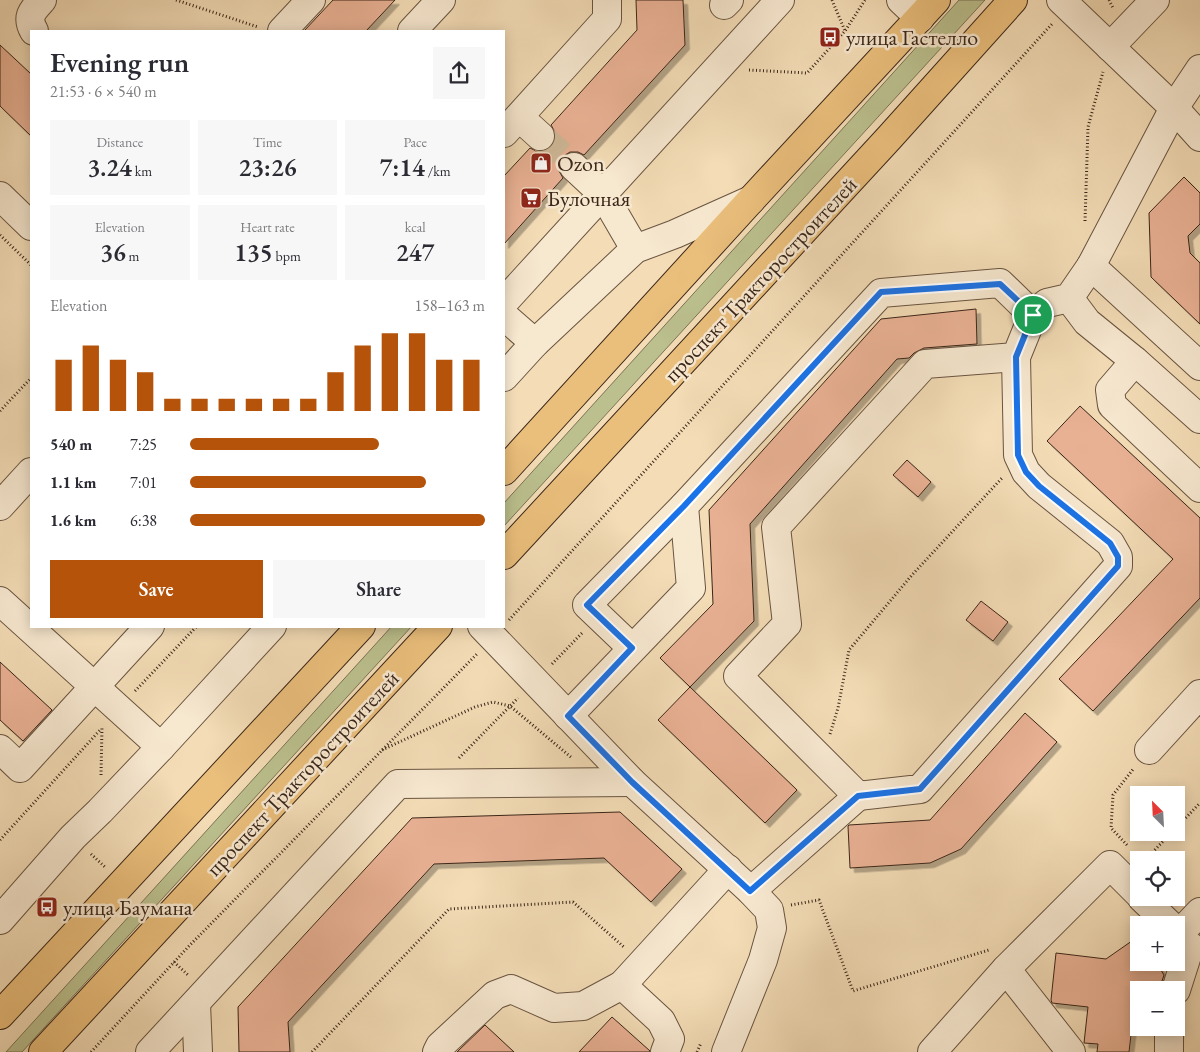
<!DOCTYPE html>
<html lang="en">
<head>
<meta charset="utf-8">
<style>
  body { margin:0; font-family:"EB Garamond",serif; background:#f7f7f7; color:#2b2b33; height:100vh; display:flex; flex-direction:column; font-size:19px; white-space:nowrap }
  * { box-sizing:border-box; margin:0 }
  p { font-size:16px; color:#7c7c81 }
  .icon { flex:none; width:28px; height:28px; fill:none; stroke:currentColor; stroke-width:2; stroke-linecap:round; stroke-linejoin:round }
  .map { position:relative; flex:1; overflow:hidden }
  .drawer { position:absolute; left:30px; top:30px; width:475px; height:598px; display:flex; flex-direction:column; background:#fff; border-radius:0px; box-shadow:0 2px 12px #0003 }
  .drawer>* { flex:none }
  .needle { width:32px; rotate:336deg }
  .controls { position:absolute; left:1130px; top:786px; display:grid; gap:10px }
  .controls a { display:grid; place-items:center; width:55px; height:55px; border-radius:0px; background:#fff; box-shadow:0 2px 12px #0003; font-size:25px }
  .pin { position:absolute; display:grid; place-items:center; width:42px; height:42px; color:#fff; margin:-21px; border:2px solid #fff; border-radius:50%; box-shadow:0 1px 5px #0007 }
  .round { display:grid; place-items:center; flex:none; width:52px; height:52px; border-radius:0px; background:#f7f7f7 }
  .headline { display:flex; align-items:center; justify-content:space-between; height:85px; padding:0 20px }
  h1 { font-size:28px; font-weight:600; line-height:38px }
  .stats { display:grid; grid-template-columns:repeat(3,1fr); gap:8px; height:85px; padding:5px 20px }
  .stats div { display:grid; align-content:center; border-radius:0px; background:#f7f7f7; text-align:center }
  .stats b { font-size:25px; font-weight:600 }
  .stats small { font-size:14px; font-weight:400 }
  .stats p { font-size:14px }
  .chart { height:140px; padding:10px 20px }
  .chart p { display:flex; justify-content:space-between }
  .chart svg { width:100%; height:90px; margin-top:5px; stroke:#b45309; stroke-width:6 }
  .cta { display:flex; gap:10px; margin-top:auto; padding:10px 20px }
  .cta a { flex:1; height:58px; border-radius:0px; background:#b45309; color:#fff; font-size:20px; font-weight:600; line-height:58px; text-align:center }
  .cta a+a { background:#f7f7f7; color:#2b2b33 }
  ul { padding:0 20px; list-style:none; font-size:16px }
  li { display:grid; grid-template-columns:80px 60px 1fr; align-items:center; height:38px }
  li i { height:12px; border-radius:6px; background:#b45309 }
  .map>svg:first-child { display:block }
  .green { fill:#bbc08e; stroke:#7b7354 }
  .building { fill:#e9b194; stroke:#3b2619; filter:url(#shadow) }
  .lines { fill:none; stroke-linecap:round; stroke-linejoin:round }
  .minor-tunnel { stroke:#ceb897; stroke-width:28; stroke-dasharray:28 14; stroke-linecap:butt }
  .minor-casing { stroke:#695440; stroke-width:30 }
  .major-casing { stroke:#3b2619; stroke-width:30 }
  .path { stroke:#3b2619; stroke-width:3; stroke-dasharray:1 2.5; stroke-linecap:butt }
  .minor { stroke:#f7e8d0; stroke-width:28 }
  .major { stroke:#eabe7b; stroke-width:28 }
  .route-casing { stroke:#fff; stroke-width:10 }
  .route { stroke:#1a73e8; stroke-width:6 }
  .labels { text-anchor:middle; stroke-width:5; stroke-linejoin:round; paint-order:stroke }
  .poi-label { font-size:22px; fill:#3b2619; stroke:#f7e8d0; text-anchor:start }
  .street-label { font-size:22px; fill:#3b2619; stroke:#f7e8d0 }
</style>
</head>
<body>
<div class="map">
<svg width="1200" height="1052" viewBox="0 0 1200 1052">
  <defs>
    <filter id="shadow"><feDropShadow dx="4.5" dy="4.5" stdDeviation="0" flood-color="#0004"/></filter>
  </defs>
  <rect width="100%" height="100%" fill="#f3dcb6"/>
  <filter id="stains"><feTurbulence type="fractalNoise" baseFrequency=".004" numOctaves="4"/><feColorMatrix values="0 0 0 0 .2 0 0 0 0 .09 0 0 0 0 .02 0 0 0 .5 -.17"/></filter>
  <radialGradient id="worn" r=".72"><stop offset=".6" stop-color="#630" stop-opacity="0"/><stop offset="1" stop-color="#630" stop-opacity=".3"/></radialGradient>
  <g class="green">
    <path d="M959,0H985L504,526V503Z"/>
    <path d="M392,626H412L22,1052H6Z"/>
  </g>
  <g class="building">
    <path d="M333,0H395L366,31H304Z"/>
    <path d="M636,0H683L685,45L584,155L578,152H570L562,157L559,163V171L563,178L504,244V176L530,148L536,151H544L552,146L555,140V132L551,125L637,30Z"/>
    <path d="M0,45L31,74V136L0,106Z"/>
    <path d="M1184,177L1200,193V224L1188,236L1190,253L1200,263V324L1151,277L1149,213Z"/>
    <path d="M976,309L977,344L924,348L914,353L909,358L897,359L750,524L754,621L690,687L660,658L713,604L709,510L881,319Z"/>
    <path d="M1080,406L1200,518V598L1093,711L1059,679L1173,559L1047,441Z"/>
    <path d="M907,460L931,482L918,497L893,475Z"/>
    <path d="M981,601L1008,622L993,641L966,620Z"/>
    <path d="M0,662L52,710L23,741L0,720Z"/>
    <path d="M690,687L797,790L765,823L658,720Z"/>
    <path d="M1025,713L1057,742L961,849L930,863L850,868L848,826L849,825L930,820Z"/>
    <path d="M620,812L682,869L651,902L604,858L434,864L288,1022L290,1052H239L238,1007L412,818Z"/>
    <path d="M1139,936V962H1156L1164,975L1162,981L1150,990H1139V998L1135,1001L1129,1052H1097L1098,1044L1084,1043L1088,1007L1052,1003L1051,1000L1056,953L1106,959Z"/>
    <path d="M612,1017L650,1051V1052H579Z"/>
    <path d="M485,1025L514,1052H457Z"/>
  </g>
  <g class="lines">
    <path class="minor-tunnel" d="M540,136L574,167"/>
    <g class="minor-casing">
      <g id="minor">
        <path d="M901,0L920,18"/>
        <path d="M1061,0L1174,108L1200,137"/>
        <path d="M724,5L729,0"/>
        <path d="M34,31C26,17 32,11 42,0"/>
        <path d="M282,31L311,0"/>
        <path d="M412,31L441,0"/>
        <path d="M1110,47L1155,0"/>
        <path d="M519,117L540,136"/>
        <path d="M504,133L607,19V0"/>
        <path d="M574,167L603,194L635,249"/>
        <path d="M0,196L31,226"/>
        <path d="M1091,266L1200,366"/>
        <path d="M1069,298L1087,322L1135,361L1200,419"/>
        <path d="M504,302L780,0"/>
        <path d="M1033,315L1047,303L1069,298L1091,266L1174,108L1200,69"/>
        <path d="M504,316L535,343"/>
        <path d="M1135,361L1110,390L1112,405L1200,488"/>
        <path d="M504,377L535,343L635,249L675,234L751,200"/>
        <path d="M0,506L31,472"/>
        <path d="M0,601L161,747"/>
        <path d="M482,626L632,782L751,891L769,910L772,928L763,960L726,1052"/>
        <path d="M632,648L587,605L684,506"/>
        <path d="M568,716L691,588L684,506L881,293L1000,283L1033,315L1016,357L925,364L776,527L787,624L738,676L858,796L920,789L1118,566V557L1110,543L1039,486L1026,472L1018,455L1016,357"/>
        <path d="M0,749L20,768L150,626"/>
        <path d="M1149,750L1200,694"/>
        <path d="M751,891L858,796"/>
        <path d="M1142,898L1170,925"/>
        <path d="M0,920L73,837L100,811L161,747L272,626"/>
        <path d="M1176,931L1179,934L1200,912"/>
        <path d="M1006,969L1071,1052"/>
        <path d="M622,985L728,869"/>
        <path d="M1176,990L1190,946"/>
        <path d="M196,1003L198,1052"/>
        <path d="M1169,1028V1052"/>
        <path d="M150,1052L398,784L632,782"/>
        <path d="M437,1052L440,1046L495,995L511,989L554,1008L583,1006L622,985L661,1021L670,1039L665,1052"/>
        <path d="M932,1052L1006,969L1110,865L1139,894"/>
      </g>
    </g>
    <g class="major-casing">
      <g id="major">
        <path d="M504,471L751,200L936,0"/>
        <path d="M504,555L889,138L1013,0"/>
        <path d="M0,1015L361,626"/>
        <path d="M43,1052L438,626"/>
      </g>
    </g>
    <g class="path">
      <path d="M176,0L258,27"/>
      <path d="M832,0L845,31"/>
      <path d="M1109,0L1113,8"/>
      <path d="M749,70L807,73L845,31L865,0"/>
      <path d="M1085,221L1088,127L1103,72"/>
      <path d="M0,235L31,265"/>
      <path d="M0,411L31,378"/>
      <path d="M509,620L1052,24"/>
      <path d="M552,664L583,632"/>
      <path d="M135,691L197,626"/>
      <path d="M830,734L838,708L849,650L912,575L1002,478"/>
      <path d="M382,750L475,707L493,702L510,706L572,758"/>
      <path d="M459,758L518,698"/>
      <path d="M101,775L102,727"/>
      <path d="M1176,828L1200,803"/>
      <path d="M0,840L101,729"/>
      <path d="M1127,845L1111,828L1113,795L1134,768"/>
      <path d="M91,854L105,867"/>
      <path d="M1145,860L1172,832"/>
      <path d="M791,905L819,900L853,991L989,950"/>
      <path d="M174,962L188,975"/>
      <path d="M91,1052L189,946L477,654"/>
      <path d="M312,1052L449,909L573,902L625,948"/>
      <path d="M697,1052L701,1043"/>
    </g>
    <use href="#minor" class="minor"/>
    <use href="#major" class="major"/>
  </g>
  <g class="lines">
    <g class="route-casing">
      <path id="route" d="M1000,284L1033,315L1016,357L1018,455L1026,472L1039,486L1110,543L1118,557V566L920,789L858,796L750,891L632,782L568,716L632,648L587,605L684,506L881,292Z"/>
    </g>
    <use href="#route" class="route"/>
  </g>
  <defs>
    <g id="bus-square" transform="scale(1.125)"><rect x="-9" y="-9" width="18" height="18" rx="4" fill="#8f2418" stroke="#f7e8d0"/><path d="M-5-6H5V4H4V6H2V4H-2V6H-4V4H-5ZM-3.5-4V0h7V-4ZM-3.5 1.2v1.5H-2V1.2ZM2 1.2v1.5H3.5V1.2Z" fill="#fff"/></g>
    <g id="shop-square" transform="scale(1.125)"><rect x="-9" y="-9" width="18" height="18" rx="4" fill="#8f2418" stroke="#f7e8d0"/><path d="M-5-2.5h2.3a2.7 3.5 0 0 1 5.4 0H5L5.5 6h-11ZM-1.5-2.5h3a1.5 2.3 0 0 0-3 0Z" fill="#fff"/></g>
    <g id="supermarket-square" transform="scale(1.125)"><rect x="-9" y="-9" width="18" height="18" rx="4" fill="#8f2418" stroke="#f7e8d0"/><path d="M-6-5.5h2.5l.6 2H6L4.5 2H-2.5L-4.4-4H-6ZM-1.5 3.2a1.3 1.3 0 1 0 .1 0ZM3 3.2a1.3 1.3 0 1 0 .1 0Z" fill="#fff"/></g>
  </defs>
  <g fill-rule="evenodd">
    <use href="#bus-square" x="830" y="37"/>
    <use href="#shop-square" x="541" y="163"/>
    <use href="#supermarket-square" x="531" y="198"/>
    <use href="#bus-square" x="47" y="907"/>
  </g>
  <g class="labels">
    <g class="poi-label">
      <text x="846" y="45">улица Гастелло</text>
      <text x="557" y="171">Ozon</text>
      <text x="547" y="206">Булочная</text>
      <text x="63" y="915">улица Баумана</text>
    </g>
    <g class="street-label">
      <text transform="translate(760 279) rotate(-47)" y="8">проспект Тракторостроителей</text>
      <text transform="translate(302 773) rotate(-47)" y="8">проспект Тракторостроителей</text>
    </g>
  </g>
  <rect width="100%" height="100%" filter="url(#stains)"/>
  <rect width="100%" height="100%" fill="url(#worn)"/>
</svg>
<div class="controls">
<a><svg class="needle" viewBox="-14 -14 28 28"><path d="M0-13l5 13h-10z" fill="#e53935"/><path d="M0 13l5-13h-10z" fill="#7c7c81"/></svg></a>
<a><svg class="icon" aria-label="locate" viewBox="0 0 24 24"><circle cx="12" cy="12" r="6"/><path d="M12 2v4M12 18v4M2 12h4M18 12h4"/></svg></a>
<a>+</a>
<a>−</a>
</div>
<div class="pin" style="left:1033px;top:315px;background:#1e9e55"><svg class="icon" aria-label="arrive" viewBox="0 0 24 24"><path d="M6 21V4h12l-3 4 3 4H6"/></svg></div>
<section class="drawer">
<div class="headline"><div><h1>Evening run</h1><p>21:53 · 6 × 540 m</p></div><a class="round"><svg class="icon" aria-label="share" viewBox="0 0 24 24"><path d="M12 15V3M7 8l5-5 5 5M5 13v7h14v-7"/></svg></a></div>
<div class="stats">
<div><p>Distance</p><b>3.24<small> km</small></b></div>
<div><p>Time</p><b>23:26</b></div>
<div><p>Pace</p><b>7:14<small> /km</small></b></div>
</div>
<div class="stats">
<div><p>Elevation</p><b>36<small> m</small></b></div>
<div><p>Heart rate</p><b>135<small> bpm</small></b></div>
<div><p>kcal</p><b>247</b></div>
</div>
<div class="chart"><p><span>Elevation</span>158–163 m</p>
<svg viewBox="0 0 160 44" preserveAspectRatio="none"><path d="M5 44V19M15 44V12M25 44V19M35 44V25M45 44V38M55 44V38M65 44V38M75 44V38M85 44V38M95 44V38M105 44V25M115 44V12M125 44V6M135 44V6M145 44V19M155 44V19"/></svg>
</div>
<ul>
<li><b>540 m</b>7:25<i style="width:64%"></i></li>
<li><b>1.1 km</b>7:01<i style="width:80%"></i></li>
<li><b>1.6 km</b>6:38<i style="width:100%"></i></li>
</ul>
<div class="cta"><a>Save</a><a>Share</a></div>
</section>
</div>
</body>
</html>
